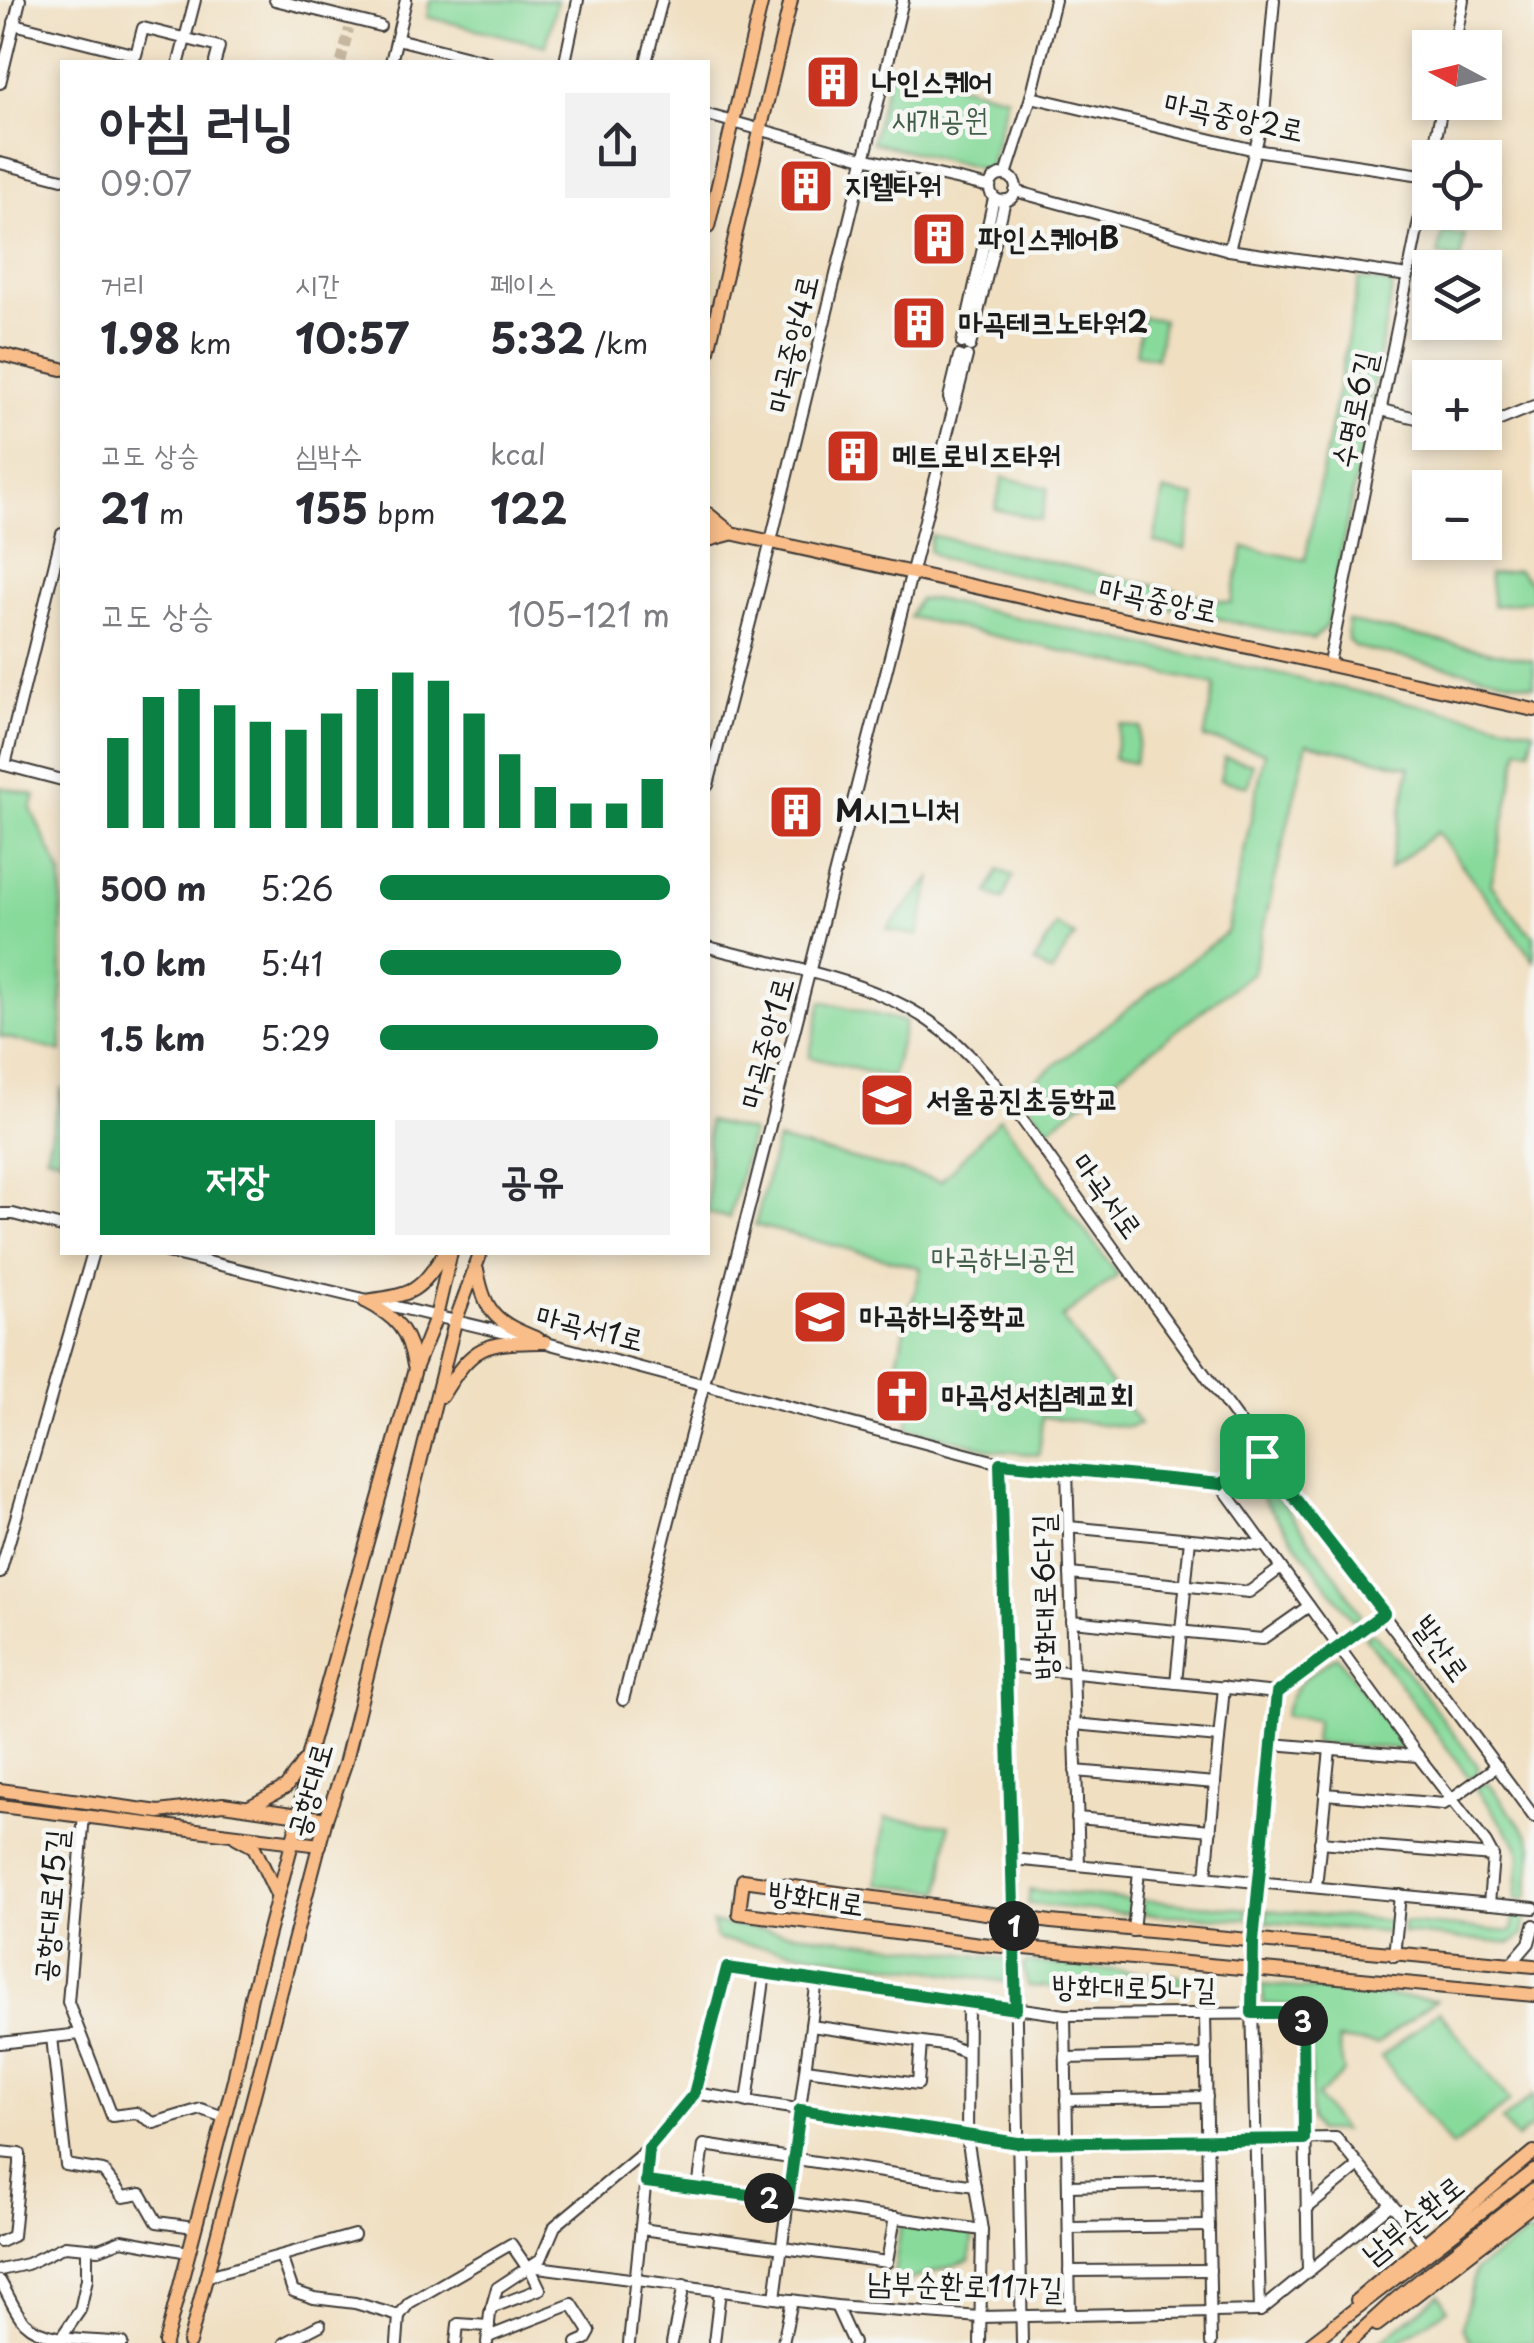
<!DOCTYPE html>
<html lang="ko">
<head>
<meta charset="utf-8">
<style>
  body { margin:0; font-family:"Playpen Sans","Poor Story",sans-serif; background:#f2f2f3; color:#2b2b33; height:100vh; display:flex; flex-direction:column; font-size:38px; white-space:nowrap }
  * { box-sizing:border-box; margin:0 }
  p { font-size:32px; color:#7c7c81 }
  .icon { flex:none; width:55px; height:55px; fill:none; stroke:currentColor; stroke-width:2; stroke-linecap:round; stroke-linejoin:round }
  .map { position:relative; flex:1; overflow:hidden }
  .drawer { position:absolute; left:60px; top:60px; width:650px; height:1195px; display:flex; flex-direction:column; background:#fff; border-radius:0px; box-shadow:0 5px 15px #0003 }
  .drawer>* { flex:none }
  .needle { width:65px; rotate:277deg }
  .buttons { position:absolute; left:1412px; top:30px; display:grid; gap:20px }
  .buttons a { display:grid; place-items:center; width:90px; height:90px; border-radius:0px; background:#fff; box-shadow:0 5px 15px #0003; font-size:50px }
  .pin { position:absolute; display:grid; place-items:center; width:85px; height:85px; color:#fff; margin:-42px; border-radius:20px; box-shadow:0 5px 15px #0006 }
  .km { position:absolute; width:50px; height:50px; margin:-25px; border-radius:50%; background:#222; color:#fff; font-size:28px; line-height:50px; text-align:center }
  .round { display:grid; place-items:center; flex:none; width:105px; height:105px; border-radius:0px; background:#f2f2f3 }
  .head { display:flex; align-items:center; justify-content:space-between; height:170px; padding:0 40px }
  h1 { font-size:55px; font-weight:700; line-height:75px }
  .figures { display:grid; grid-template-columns:repeat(3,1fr); gap:15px; height:170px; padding:10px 40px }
  .figures div { display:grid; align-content:center }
  .figures b { font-size:42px; font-weight:700 }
  .figures small { font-size:28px; font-weight:400 }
  .figures p { font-size:28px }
  .chart { height:280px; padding:20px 40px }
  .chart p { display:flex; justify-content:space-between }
  .chart svg { width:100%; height:180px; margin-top:10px; stroke:#0b8043; stroke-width:6 }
  .action { display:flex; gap:20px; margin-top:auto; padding:20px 40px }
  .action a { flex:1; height:115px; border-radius:0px; background:#0b8043; color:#fff; font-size:40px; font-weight:700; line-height:115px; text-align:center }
  .action a+a { background:#f2f2f3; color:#2b2b33 }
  ul { padding:0 40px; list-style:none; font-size:32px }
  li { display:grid; grid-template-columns:160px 120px 1fr; align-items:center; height:75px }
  li i { height:25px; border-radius:12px; background:#0b8043 }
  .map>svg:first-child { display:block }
  .green { fill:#88da9b; stroke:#527b5c; stroke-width:2.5 }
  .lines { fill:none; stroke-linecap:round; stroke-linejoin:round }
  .minor-tunnel { stroke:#c6b8a0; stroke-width:10; stroke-dasharray:10 5; stroke-linecap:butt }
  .minor-casing { stroke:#3c3935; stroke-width:14 }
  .major-casing { stroke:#3c3935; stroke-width:16 }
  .minor { stroke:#fff; stroke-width:10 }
  .major { stroke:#f8bd89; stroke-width:12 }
  .route-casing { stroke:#fff; stroke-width:20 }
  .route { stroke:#0b8043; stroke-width:12 }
  .labels { text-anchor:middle; stroke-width:9; stroke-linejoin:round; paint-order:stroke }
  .poi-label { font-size:30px; font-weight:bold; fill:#1c1c1c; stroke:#f6f6f2; text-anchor:start }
  .street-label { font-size:30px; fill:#1c1c1c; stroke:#f6f6f2 }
  .park-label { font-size:30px; fill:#425e48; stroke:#f6f6f2 }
</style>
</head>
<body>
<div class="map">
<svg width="1534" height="2343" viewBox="0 0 1534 2343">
  <rect width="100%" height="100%" fill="#f6f6f2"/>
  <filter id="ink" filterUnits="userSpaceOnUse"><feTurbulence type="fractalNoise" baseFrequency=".01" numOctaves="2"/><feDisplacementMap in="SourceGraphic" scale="20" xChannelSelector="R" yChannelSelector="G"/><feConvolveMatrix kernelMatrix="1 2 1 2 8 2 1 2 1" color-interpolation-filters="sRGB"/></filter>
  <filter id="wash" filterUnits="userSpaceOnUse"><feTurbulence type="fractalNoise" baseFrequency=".0048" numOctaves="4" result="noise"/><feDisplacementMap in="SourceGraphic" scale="40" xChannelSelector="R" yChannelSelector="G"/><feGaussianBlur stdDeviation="2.25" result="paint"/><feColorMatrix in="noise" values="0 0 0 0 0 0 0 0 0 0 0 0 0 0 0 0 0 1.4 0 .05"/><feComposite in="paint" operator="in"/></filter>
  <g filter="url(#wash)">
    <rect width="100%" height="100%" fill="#f0dfc1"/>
    <g class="green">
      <path d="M430,0H557L546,46L427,17Z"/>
      <path d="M890,68L1007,97L989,171L872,142Z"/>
      <path d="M1443,232L1465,236L1461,260L1438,255Z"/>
      <path d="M1359,279L1393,285L1327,626L1313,639L941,558L929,551L931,535L1231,603L1244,547L1305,560Z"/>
      <path d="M1142,317L1163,320L1157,358L1136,354Z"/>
      <path d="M1003,477L1048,488L1041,520L995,509Z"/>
      <path d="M1164,491L1196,497L1185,549L1154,542Z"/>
      <path d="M1517,570L1531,583L1534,600L1493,606L1489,574Z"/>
      <path d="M933,599L1534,730L1530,750L1519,748L1491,885C1506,900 1517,924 1534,935V961L1437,832L1389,869L1410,767L1307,743L1253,972L1048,1129L1020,1092L1227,932L1265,752L1204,738L1215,685L909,617L918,600Z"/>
      <path d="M1347,621L1534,661V686L1355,647L1348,640Z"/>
      <path d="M1120,724L1141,728L1134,763L1113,759Z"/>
      <path d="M1225,757L1253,764L1248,786L1220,780Z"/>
      <path d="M0,787L35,795L31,809L62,875V1052L0,1036Z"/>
      <path d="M999,870L1013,876L1003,900L988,893Z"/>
      <path d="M932,877L918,936L887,929Z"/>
      <path d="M1057,925L1075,936L1051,973L1034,962Z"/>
      <path d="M822,1001L905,1022L892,1078L809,1057Z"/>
      <path d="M62,1087V1159L46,1155Z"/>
      <path d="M1000,1118L1118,1275L1062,1318L1140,1424L1128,1427L1042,1417L1039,1455L993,1450L907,1427L921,1372L896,1365L921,1268L755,1225L777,1140L941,1181Z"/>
      <path d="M708,1121L752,1132L729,1218L708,1213Z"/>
      <path d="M1257,1476H1263L1340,1581L1360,1614L1355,1623L1250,1481Z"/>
      <path d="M1370,1633L1374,1634L1406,1670L1478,1766L1477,1774L1470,1779L1365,1637Z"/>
      <path d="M1337,1656L1405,1749L1314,1743L1316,1720L1284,1717C1289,1685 1312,1672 1337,1656Z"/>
      <path d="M1483,1783L1490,1785L1529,1836L1533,1846L1527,1897L1524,1900L1516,1899L1520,1856L1517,1844L1476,1788Z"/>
      <path d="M885,1818L949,1825L941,1891L877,1884Z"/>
      <path d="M1030,1890L1131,1900L1129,1914L1028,1904Z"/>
      <path d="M1143,1900L1248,1909L1247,1919L1142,1914Z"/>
      <path d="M1267,1910L1391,1921L1390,1933L1266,1922Z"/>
      <path d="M1515,1912L1525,1917L1523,1935L1511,1944L1402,1933L1403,1922L1512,1932Z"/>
      <path d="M712,1923L1004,1959L1008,1964V1982L717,1940Z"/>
      <path d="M1028,1962L1218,1980L1118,1990L1027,1986L1023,1965Z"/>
      <path d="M1262,1985H1263L1436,2000L1376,2045L1338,2040L1344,2073L1317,2097L1343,2131H1317L1311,2120L1310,2007L1264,2004Z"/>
      <path d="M1439,2011L1510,2101L1452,2147L1381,2057Z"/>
      <path d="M1533,2095L1534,2125L1517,2139L1502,2121Z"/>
      <path d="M901,2223L973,2233L970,2260L892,2286Z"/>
      <path d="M1529,2233L1534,2234V2343H1472L1462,2328L1475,2270Z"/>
      <path d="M1439,2295L1447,2309L1397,2343H1379Z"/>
    </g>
  </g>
  <g filter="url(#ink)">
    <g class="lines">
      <path class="minor-tunnel" d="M341,62L349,29"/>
      <g class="minor-casing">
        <g id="minor">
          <path d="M275,0L380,26"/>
          <path d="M14,22V24L136,55L143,28L219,47L215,62"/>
          <path d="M397,39L488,62"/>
          <path d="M1454,48L1463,0"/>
          <path d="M179,62L195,0"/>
          <path d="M391,62L406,0"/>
          <path d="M565,62L578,0"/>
          <path d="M646,62L662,0"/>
          <path d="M0,83L20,0"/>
          <path d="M1031,97L1255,150L1428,176"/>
          <path d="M708,115L863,158L990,187"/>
          <path d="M1432,158L1443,102"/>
          <path d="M0,163L62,179"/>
          <path d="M1006,175L1031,97L1055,0"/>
          <circle cx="1003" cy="188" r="13"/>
          <path d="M1015,191L1229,250L1408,276"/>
          <path d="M1229,250L1264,115L1274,0"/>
          <path d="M962,343L994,198"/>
          <path d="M970,346L1005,200"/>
          <path d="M952,406L949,398L959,356"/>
          <path d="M1381,410L1430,421"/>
          <path d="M1485,426L1534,406"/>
          <path d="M1329,663L1430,167"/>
          <path d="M1,764L62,780"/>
          <path d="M5,765L62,534"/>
          <path d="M708,785L771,541L903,0"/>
          <path d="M708,947C780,966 867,978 929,1021C981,1056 1017,1113 1053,1163C1094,1221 1135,1279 1177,1336C1293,1499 1416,1656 1534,1817"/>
          <path d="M0,1214H13L62,1227"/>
          <path d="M166,1252L523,1337"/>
          <path d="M539,1341L1000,1463L1221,1485"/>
          <path d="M1000,1463L1014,1917L1022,2343"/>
          <path d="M1067,1470L1079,1865"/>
          <path d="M1221,1485L1418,1756L1486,1843L1493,1856L1489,1904"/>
          <path d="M1221,1485L1262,1456"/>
          <path d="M1069,1527L1263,1546"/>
          <path d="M0,1573L93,1252"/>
          <path d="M1070,1574L1249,1592L1281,1568"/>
          <path d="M1071,1621L1262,1639L1309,1606"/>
          <path d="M1006,1666L1277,1693"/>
          <path d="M1176,1683L1190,1539"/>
          <path d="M623,1700L967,356"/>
          <path d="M1074,1724L1219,1737"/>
          <path d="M1272,1744L1418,1756"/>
          <path d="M1075,1771L1215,1783"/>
          <path d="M1325,1794L1444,1804L1497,1766"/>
          <path d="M84,1815L68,2002L112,2116L136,2113L154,2123L201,2109L224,2117"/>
          <path d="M1077,1818L1211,1830"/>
          <path d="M1320,1842L1493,1856"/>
          <path d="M1012,1859L1534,1908"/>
          <path d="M1206,1877L1224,1687"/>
          <path d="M1316,1887L1330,1749"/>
          <path d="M1133,1931L1139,1871"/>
          <path d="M1394,1956L1400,1895"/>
          <path d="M1511,1964L1529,1943L1534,1925"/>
          <path d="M968,2002L967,2137L982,2230L980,2343"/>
          <path d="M1205,2014L1211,2343"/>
          <path d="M1065,2015L1070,2314"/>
          <path d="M811,2026L950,2046L967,2053"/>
          <path d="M52,2037L66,2165L103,2171L123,2197L141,2194L157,2222L194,2227"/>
          <path d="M0,2043L80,2034"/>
          <path d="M1066,2058L1206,2055"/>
          <path d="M806,2069L918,2084L921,2042"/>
          <path d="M694,2093L1018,2143L1336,2138L1424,2243"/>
          <path d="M1066,2100L1207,2097"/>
          <path d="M747,2102L765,1973"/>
          <path d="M0,2152L20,2154V2164L13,2236L0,2242"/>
          <path d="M646,2182L982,2230"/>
          <path d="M1068,2186L1208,2183"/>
          <path d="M698,2189L704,2145L975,2186"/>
          <path d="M1306,2209L1359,2166"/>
          <path d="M1069,2228L1209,2226"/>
          <path d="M641,2229L887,2262L895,2217"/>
          <path d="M281,2256L293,2291L314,2298L355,2303L399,2316"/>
          <path d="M530,2266L836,2306L980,2317L1260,2311L1390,2205"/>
          <path d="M0,2270L27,2264L65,2246L99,2249L122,2240L188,2252"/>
          <path d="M1069,2271L1210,2270"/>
          <path d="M205,2277L354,2235"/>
          <path d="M0,2281C8,2294 14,2310 24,2322C45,2343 92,2339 122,2343"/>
          <path d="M775,2298L817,1980"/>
          <path d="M836,2306L853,2343"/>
          <path d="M1260,2311L1251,1968L1277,1693L1384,1613"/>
          <path d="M488,2337L572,2304L590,2332L586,2339L577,2343"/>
          <path d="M58,2342L80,2310L87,2279V2248"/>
          <path d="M285,2343L320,2325"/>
          <path d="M397,2343L399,2316L409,2303L511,2244L524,2263L529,2266L540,2289L491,2308"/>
          <path d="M456,2343L458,2324L489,2326"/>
          <path d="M487,2343L490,2313L497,2288L541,2259L555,2226L649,2148L694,2093L727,1967L1065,2015L1303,2013L1308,2272"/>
          <path d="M629,2343L649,2148"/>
          <path d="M672,2343L684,2285"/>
          <path d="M714,2343L720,2290"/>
          <path d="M783,2343L792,2300"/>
        </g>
      </g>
      <g class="major-casing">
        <g id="major">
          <path d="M708,227L762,0"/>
          <path d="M708,351L791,0"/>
          <path d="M0,354L62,369"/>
          <path d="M708,514L730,532"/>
          <path d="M708,528L1534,710"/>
          <path d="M708,540L730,534"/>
          <path d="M477,1270C486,1316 497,1322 538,1339"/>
          <path d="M365,1301C413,1294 418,1294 445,1252"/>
          <path d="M365,1301C396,1317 409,1330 414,1366"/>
          <path d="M442,1396C475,1342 484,1343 545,1342"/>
          <path d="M0,1790L159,1812L223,1804L326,1819"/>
          <path d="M0,1806L320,1845"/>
          <path d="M249,1807L286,1787L304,1761"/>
          <path d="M236,1837L254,1847L277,1895"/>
          <path d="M1534,1966L1051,1922L743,1880L739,1913L981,1944L1534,1995"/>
          <path d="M1357,2300L1534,2152"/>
          <path d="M1377,2325L1534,2204"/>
          <path d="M165,2343L234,2080L251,1997L299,1817L308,1754L415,1369L436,1317L451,1252"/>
          <path d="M189,2343L326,1819L345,1764L455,1322L481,1252"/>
          <path d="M1311,2343L1534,2171"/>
          <path d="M1348,2343L1396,2299L1534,2189"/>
        </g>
      </g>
      <use href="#minor" class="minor"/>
      <use href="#major" class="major"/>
    </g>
  </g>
  <g class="lines" filter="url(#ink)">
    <g class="route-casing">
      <path id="route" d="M1262,1456L1384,1613L1277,1693L1253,1942L1252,2013H1303L1304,2139L1018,2143L800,2110L788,2200L646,2182L649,2148L694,2094L727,1968L1016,2009L1000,1463L1221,1484Z"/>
    </g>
    <use href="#route" class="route"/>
  </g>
  <defs>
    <g id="building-square" transform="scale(2.875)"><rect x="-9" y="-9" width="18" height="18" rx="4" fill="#c8321e" stroke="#f6f6f2"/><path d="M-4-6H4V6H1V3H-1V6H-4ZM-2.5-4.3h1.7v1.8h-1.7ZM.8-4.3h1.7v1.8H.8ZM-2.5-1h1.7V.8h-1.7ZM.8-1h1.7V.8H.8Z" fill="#fff"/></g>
    <g id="school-square" transform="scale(2.875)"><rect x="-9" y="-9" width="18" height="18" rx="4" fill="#c8321e" stroke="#f6f6f2"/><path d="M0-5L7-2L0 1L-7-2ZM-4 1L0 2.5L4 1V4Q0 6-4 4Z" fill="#fff"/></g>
    <g id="church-square" transform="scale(2.875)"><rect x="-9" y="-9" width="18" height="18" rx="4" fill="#c8321e" stroke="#f6f6f2"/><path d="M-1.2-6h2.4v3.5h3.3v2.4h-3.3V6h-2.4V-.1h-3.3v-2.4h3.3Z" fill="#fff"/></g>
  </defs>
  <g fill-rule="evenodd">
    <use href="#building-square" x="833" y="82"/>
    <use href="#building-square" x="806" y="186"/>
    <use href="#building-square" x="939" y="239"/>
    <use href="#building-square" x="919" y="323"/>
    <use href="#building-square" x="853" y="456"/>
    <use href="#building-square" x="796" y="812"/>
    <use href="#school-square" x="887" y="1100"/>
    <use href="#school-square" x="820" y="1317"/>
    <use href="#church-square" x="902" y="1396"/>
  </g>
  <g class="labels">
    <g class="poi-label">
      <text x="872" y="92">나인스퀘어</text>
      <text x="845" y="196">지웰타워</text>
      <text x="978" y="249">파인스퀘어B</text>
      <text x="958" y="333">마곡테크노타워2</text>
      <text x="892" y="466">메트로비즈타워</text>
      <text x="835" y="822">M시그니처</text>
      <text x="926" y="1110">서울공진초등학교</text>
      <text x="859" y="1327">마곡하늬중학교</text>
      <text x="941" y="1406">마곡성서침례교회</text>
    </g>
    <g class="street-label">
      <text transform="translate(1234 117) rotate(12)" y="10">마곡중앙2로</text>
      <text transform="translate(793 344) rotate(-77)" y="10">마곡중앙4로</text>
      <text transform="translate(1355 410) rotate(-78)" y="10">수명로6길</text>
      <text transform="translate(1158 600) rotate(12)" y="10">마곡중앙로</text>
      <text transform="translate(767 1043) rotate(-75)" y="10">마곡중앙1로</text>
      <text transform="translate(1107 1196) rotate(54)" y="10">마곡서로</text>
      <text transform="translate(590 1328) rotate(14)" y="10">마곡서1로</text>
      <text transform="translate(1045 1597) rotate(-91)" y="10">방화대로6다길</text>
      <text transform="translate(1441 1649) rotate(54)" y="10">발산로</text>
      <text transform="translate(310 1790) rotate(-74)" y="10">공항대로</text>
      <text transform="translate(816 1899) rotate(8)" y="10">방화대로</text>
      <text transform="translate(51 1906) rotate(-85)" y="10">공항대로15길</text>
      <text transform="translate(1134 1988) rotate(1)" y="10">방화대로5나길</text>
      <text transform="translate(1413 2220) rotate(-39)" y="10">남부순환로</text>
      <text transform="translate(965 2286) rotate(2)" y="10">남부순환로11가길</text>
    </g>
    <g class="park-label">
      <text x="940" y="130">새개공원</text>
      <text x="1003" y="1268">마곡하늬공원</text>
    </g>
  </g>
</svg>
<div class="buttons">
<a><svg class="needle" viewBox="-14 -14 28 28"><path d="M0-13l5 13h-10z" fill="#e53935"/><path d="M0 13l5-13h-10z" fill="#7c7c81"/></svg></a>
<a><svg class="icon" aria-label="locate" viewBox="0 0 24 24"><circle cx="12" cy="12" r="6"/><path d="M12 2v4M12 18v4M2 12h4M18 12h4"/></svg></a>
<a><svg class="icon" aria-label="layers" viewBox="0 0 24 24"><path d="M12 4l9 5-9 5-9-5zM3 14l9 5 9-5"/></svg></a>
<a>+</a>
<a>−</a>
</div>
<div class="pin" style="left:1262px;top:1456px;background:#1e9e55"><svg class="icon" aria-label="arrive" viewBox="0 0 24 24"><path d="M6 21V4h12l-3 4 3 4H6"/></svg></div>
<b class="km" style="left:1014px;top:1926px">1</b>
<b class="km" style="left:769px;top:2198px">2</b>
<b class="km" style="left:1303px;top:2021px">3</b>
<section class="drawer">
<div class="head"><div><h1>아침 러닝</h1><p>09:07</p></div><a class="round"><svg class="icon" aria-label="share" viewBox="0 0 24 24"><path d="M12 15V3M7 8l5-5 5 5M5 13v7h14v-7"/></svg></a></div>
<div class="figures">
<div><p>거리</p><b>1.98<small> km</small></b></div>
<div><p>시간</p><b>10:57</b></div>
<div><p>페이스</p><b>5:32<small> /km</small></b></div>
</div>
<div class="figures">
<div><p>고도 상승</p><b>21<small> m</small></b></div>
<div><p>심박수</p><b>155<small> bpm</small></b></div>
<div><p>kcal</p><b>122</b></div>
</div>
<div class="chart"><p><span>고도 상승</span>105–121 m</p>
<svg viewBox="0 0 160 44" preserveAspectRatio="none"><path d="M5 44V22M15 44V12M25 44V10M35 44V14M45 44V18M55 44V20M65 44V16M75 44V10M85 44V6M95 44V8M105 44V16M115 44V26M125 44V34M135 44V38M145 44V38M155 44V32"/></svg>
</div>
<ul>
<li><b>500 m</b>5:26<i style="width:100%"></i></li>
<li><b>1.0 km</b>5:41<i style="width:83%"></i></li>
<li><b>1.5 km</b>5:29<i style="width:96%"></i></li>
</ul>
<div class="action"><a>저장</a><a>공유</a></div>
</section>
</div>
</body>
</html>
